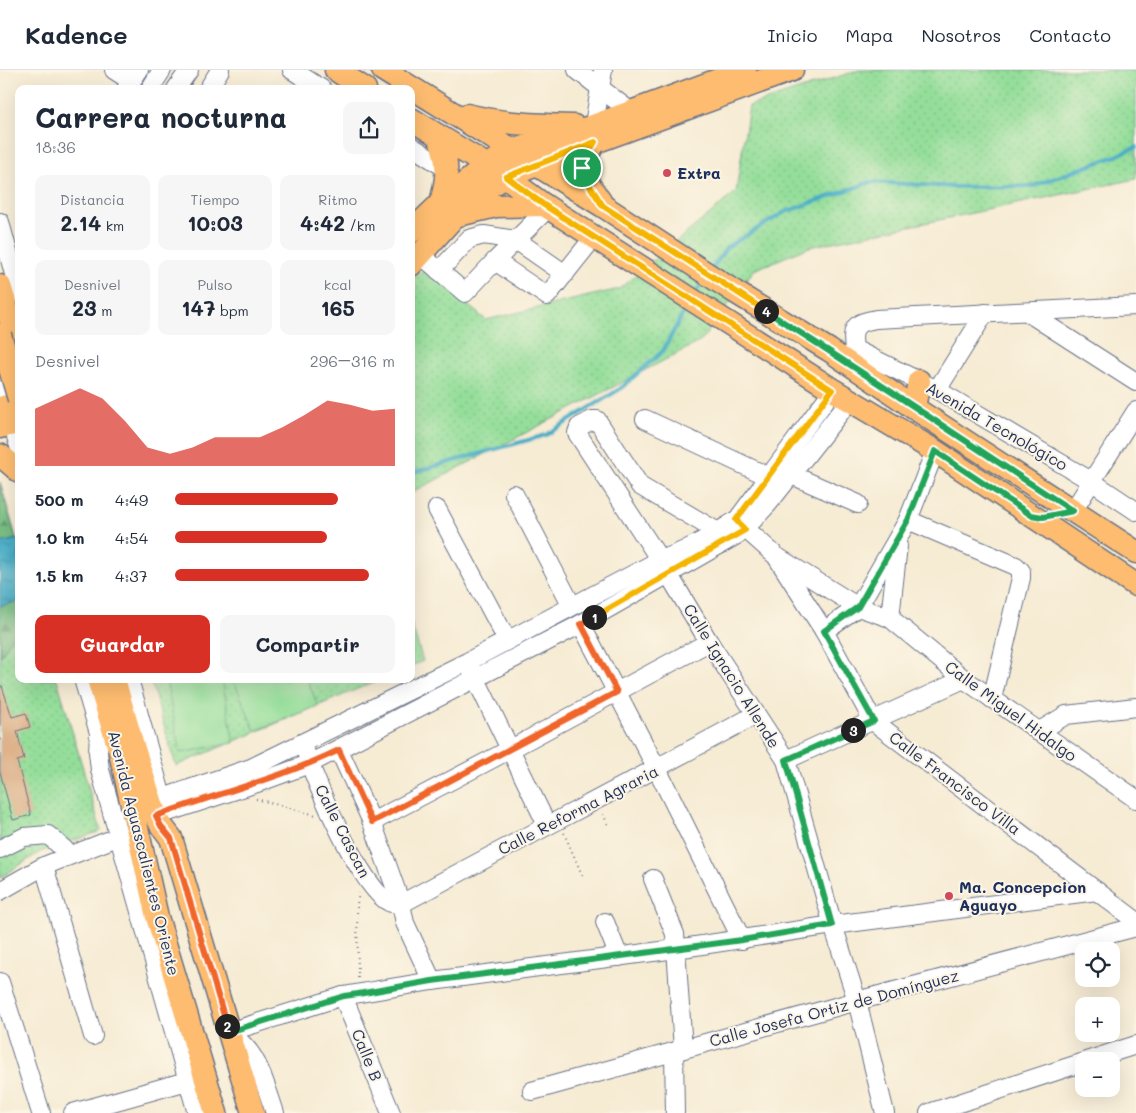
<!DOCTYPE html>
<html lang="es">
<head>
<meta charset="utf-8">
<style>
  body { margin:0; font-family:Mali,sans-serif; background:#f6f6f7; color:#1f2937; height:100vh; display:flex; flex-direction:column; font-size:19px; white-space:nowrap }
  * { box-sizing:border-box; margin:0 }
  p { font-size:16px; color:#747a83 }
  .icon { flex:none; width:28px; height:28px; fill:none; stroke:currentColor; stroke-width:2; stroke-linecap:round; stroke-linejoin:round }
  .map { position:relative; flex:1; overflow:hidden }
  .side { position:absolute; left:15px; top:15px; width:400px; height:598px; display:flex; flex-direction:column; background:#fff; border-radius:10px; box-shadow:0 5px 20px #0002 }
  .side>* { flex:none }
  .controls { position:absolute; left:1075px; top:872px; display:grid; gap:10px }
  .controls a { display:grid; place-items:center; width:45px; height:45px; border-radius:10px; background:#fff; box-shadow:0 5px 20px #0002; font-size:25px }
  .pin { position:absolute; display:grid; place-items:center; width:42px; height:42px; color:#fff; margin:-21px; border:2px solid #fff; border-radius:50%; box-shadow:0 1px 5px #0007 }
  .km { position:absolute; width:25px; height:25px; margin:-12px; border-radius:50%; background:#222; color:#fff; font-size:14px; line-height:25px; text-align:center }
  .round { display:grid; place-items:center; flex:none; width:52px; height:52px; border-radius:10px; background:#f6f6f7 }
  .head { display:flex; align-items:center; justify-content:space-between; height:85px; padding:0 20px }
  h1 { font-size:28px; font-weight:700; line-height:38px }
  .figures { display:grid; grid-template-columns:repeat(3,1fr); gap:8px; height:85px; padding:5px 20px }
  .figures div { display:grid; align-content:center; border-radius:10px; background:#f6f6f7; text-align:center }
  .figures b { font-size:21px; font-weight:700 }
  .figures small { font-size:14px; font-weight:400 }
  .figures p { font-size:14px }
  .chart { height:140px; padding:10px 20px }
  .chart p { display:flex; justify-content:space-between }
  .chart svg { width:100%; height:90px; margin-top:5px; fill:#d93025; opacity:.7 }
  .cta { display:flex; gap:10px; margin-top:auto; padding:10px 20px }
  .cta a { flex:1; height:58px; border-radius:10px; background:#d93025; color:#fff; font-size:20px; font-weight:700; line-height:58px; text-align:center }
  .cta a+a { background:#f6f6f7; color:#1f2937 }
  ul { padding:0 20px; list-style:none; font-size:16px }
  li { display:grid; grid-template-columns:80px 60px 1fr; align-items:center; height:38px }
  li i { height:12px; border-radius:6px; background:#d93025 }
  header { display:flex; align-items:center; gap:30px; box-sizing:border-box; height:70px; padding:0 25px; background:#fff; border-bottom:1px solid #e0e1e3 }
  header strong { font-size:24px }
  nav { display:flex; gap:28px; margin-inline-start:auto; font-size:18px }
  .map>svg:first-child { display:block }
  .grass { fill:url(#grass-dots); stroke:#58867c }
  .forest { fill:url(#forest-firs); stroke:#497670 }
  .pitch { fill:#94de9a; stroke:#58867c }
  .water { fill:url(#water-ripples); stroke:#316e92 }
  .lines { fill:none; stroke-linecap:round; stroke-linejoin:round }
  .stream { stroke:#47adc7; stroke-width:4 }
  .building { fill:#deb38c }
  .minor-casing { stroke:#687187; stroke-width:20 }
  .major-casing { stroke:#687187; stroke-width:25 }
  .path { stroke:#687187; stroke-width:2; stroke-dasharray:1 4; stroke-linecap:butt }
  .minor { stroke:#fff; stroke-width:18 }
  .major { stroke:#fdbc70; stroke-width:22 }
  .major-bridge-casing { stroke:#687187; stroke-width:25; stroke-linecap:butt }
  .major-bridge { stroke:#fdbc70; stroke-width:22 }
  .split-1-casing { stroke:#fff; stroke-width:10 }
  .split-2-casing { stroke:#fff; stroke-width:10 }
  .split-3-casing { stroke:#fff; stroke-width:10 }
  .split-4-casing { stroke:#fff; stroke-width:10 }
  .split-5-casing { stroke:#fff; stroke-width:10 }
  .split-1 { stroke:#f5b400; stroke-width:6 }
  .split-2 { stroke:#f0652b; stroke-width:6 }
  .split-3 { stroke:#22a559; stroke-width:6 }
  .split-4 { stroke:#22a559; stroke-width:6 }
  .split-5 { stroke:#f5b400; stroke-width:6 }
  .poi-dot { fill:#d1495b; stroke:#fcf5e5; stroke-width:2 }
  .labels { text-anchor:middle; stroke-width:4; stroke-linejoin:round; paint-order:stroke }
  .poi-label { font-size:16px; font-weight:bold; fill:#1b2f5e; stroke:#fcf5e5; text-anchor:start }
  .street-label { font-size:16px; fill:#1b2f5e; stroke:#fcf5e5 }
</style>
</head>
<body>
<header>
<strong>Kadence</strong>
<nav><a>Inicio</a><a>Mapa</a><a>Nosotros</a><a>Contacto</a></nav>
</header>
<div class="map">
<svg width="1136" height="1043" viewBox="0 0 1136 1043">
  <defs>
    <pattern id="grass-dots" width="8" height="8" patternUnits="userSpaceOnUse" patternTransform="scale(1.25)"><rect width="8" height="8" fill="#94de9a"/><path d="M2 2h.1M6 6h.1" fill="none" stroke="#7fbf87" stroke-width="1.8" stroke-linecap="round"/></pattern>
    <pattern id="forest-firs" width="22" height="20" patternUnits="userSpaceOnUse" patternTransform="scale(1.25)"><rect width="22" height="20" fill="#77bd82"/><path d="M5 1l3.5 6h-7zM16 11l3.5 6h-7z" fill="#619a6e"/></pattern>
    <pattern id="water-ripples" width="26" height="14" patternUnits="userSpaceOnUse" patternTransform="scale(1.25)"><rect width="26" height="14" fill="#47adc7"/><path d="M2 4q2-2 4 0t4 0M15 11q2-2 4 0t4 0" fill="none" stroke="#3a8da5"/></pattern>
  </defs>
  <rect width="100%" height="100%" fill="#fcf5e5"/>
  <filter id="ink" filterUnits="userSpaceOnUse"><feTurbulence type="fractalNoise" baseFrequency=".02" numOctaves="2"/><feDisplacementMap in="SourceGraphic" scale="10" xChannelSelector="R" yChannelSelector="G"/><feConvolveMatrix kernelMatrix="1 2 1 2 8 2 1 2 1" color-interpolation-filters="sRGB"/></filter>
  <filter id="wash" filterUnits="userSpaceOnUse"><feTurbulence type="fractalNoise" baseFrequency=".0096" numOctaves="4" result="noise"/><feDisplacementMap in="SourceGraphic" scale="20" xChannelSelector="R" yChannelSelector="G"/><feGaussianBlur stdDeviation="1.12" result="paint"/><feColorMatrix in="noise" values="0 0 0 0 0 0 0 0 0 0 0 0 0 0 0 0 0 1.4 0 .05"/><feComposite in="paint" operator="in"/></filter>
  <g filter="url(#wash)">
    <rect width="100%" height="100%" fill="#f6ebd3"/>
    <g class="grass">
      <path d="M859,0H1136V109L809,177L754,200L701,271L411,423V207L425,200L486,250L619,219L736,122L749,36Z"/>
      <path d="M0,412L19,477V609H57L101,761L40,782L0,808Z"/>
      <path d="M411,553L423,591L411,596Z"/>
      <path d="M150,609H381L176,696Z"/>
    </g>
    <g class="forest">
      <path d="M0,412L16,469L0,473Z"/>
      <path d="M19,531V557L0,587V536Z"/>
    </g>
    <g class="pitch">
      <path d="M166,609H222L234,673L180,683Z"/>
      <path d="M233,609H307L318,636L255,661Z"/>
    </g>
    <path class="water" d="M19,469V531L0,536V473Z"/>
    <g class="lines">
      <g class="stream">
        <path d="M712,199L727,177L785,142L871,112L955,117L1033,116L1116,86L1136,77"/>
        <path d="M695,224L703,211"/>
        <path d="M411,403L546,365L620,319L663,281L687,236"/>
      </g>
    </g>
    <g id="blocks">
      <path class="building" d="M0,616H2L12,647L26,643L30,657L17,661L24,689L17,691L31,745L13,750L0,702Z"/>
    </g>
  </g>
  <g filter="url(#ink)">
    <use href="#blocks" fill-opacity="0" stroke="#687187" stroke-width="1"/>
    <g class="lines">
      <g class="minor-casing">
        <g id="minor">
          <path d="M114,0L131,11"/>
          <path d="M292,0L322,19"/>
          <path d="M577,0L631,42"/>
          <path d="M126,19L139,0"/>
          <path d="M150,19L162,0"/>
          <path d="M176,19L189,0"/>
          <path d="M208,19L220,0"/>
          <path d="M594,55L603,0"/>
          <path d="M411,76L447,99"/>
          <path d="M0,152L19,223"/>
          <path d="M421,185L465,223L495,191L547,226L594,167"/>
          <path d="M495,191L548,138"/>
          <path d="M439,201L469,169L484,165L516,170L565,204"/>
          <path d="M1136,236L876,249C855,253 851,256 854,279L937,320L1091,411L1136,441"/>
          <path d="M1027,242L1136,312"/>
          <path d="M0,316L19,376"/>
          <path d="M937,320L985,243"/>
          <path d="M645,349L778,411"/>
          <path d="M792,405L858,434"/>
          <path d="M514,424L572,536"/>
          <path d="M437,439L507,570"/>
          <path d="M1073,441L1136,341"/>
          <path d="M908,450L1016,496L1021,501V508L992,629"/>
          <path d="M738,452L776,486L824,561L873,651L1136,851"/>
          <path d="M718,462L640,416L597,350H592L579,357L577,363L660,490L709,572L786,690L833,855L857,931L885,1043"/>
          <path d="M779,488L858,537L890,548L964,609L1136,729"/>
          <path d="M890,548L898,476"/>
          <path d="M581,554L657,699L742,870"/>
          <path d="M824,561L858,537L908,450L935,381"/>
          <path d="M471,599L547,755"/>
          <path d="M83,609L99,663L98,682L100,700L197,1043"/>
          <path d="M129,609L165,738"/>
          <path d="M1038,662L1066,645L1136,637"/>
          <path d="M339,680L372,752L401,834L405,853L432,911"/>
          <path d="M307,685C316,715 362,819 389,832C392,834 397,833 401,834C519,770 638,709 755,645"/>
          <path d="M786,690L964,609"/>
          <path d="M151,732L251,698L467,592L660,490C688,481 712,465 737,450L833,320"/>
          <path d="M156,746L257,713L309,694L581,554L742,462L768,434L850,330"/>
          <path d="M372,752L509,680L709,572"/>
          <path d="M0,779L24,767L48,765L64,779L69,785"/>
          <path d="M44,796L93,966"/>
          <path d="M653,809L675,864L683,979"/>
          <path d="M0,821L44,796L120,766"/>
          <path d="M605,852L619,887"/>
          <path d="M0,912L41,1043"/>
          <path d="M343,926L391,1043"/>
          <path d="M229,962L343,926L432,911L676,879L833,855L1097,821"/>
          <path d="M230,965C257,978 266,1017 275,1043"/>
          <path d="M674,982L675,1043"/>
          <path d="M1086,991L1136,975"/>
          <path d="M532,1021L857,931L1136,857"/>
          <path d="M73,1043L187,1011"/>
          <path d="M929,1043L1084,992"/>
        </g>
      </g>
      <g class="major-casing">
        <g id="major">
          <path d="M336,0L365,19"/>
          <path d="M383,0L603,136L735,222L829,280L914,338L1136,482"/>
          <path d="M467,45C502,54 538,55 574,56"/>
          <path d="M411,49L506,107L544,135L833,320L935,381L1136,515"/>
          <path d="M439,67C449,92 448,107 441,133"/>
          <path d="M595,72C576,102 581,103 600,131"/>
          <path d="M458,145L496,136L544,135"/>
          <path d="M411,162L441,133L487,95L514,80L590,57L745,0"/>
          <path d="M411,195L455,146L480,122L506,107L595,72L792,0"/>
          <path d="M0,216L19,278"/>
          <path d="M0,338L19,333"/>
          <path d="M914,338L919,311"/>
          <path d="M0,357L19,353"/>
          <path d="M0,385L19,401"/>
          <path d="M98,609L120,682L157,847L216,1043"/>
          <path d="M114,609L134,679L156,746L161,755L171,768L253,1043"/>
        </g>
      </g>
      <g class="path">
        <path d="M256,729L316,745"/>
        <path d="M603,744L609,757"/>
        <path d="M564,763L583,807"/>
        <path d="M358,908L357,834L359,823"/>
      </g>
      <use href="#minor" class="minor"/>
      <use href="#major" class="major"/>
      <g class="major-bridge-casing">
        <path id="major-bridge" d="M0,265L19,329"/>
      </g>
      <use href="#major-bridge" class="major-bridge"/>
    </g>
  </g>
  <g class="lines" filter="url(#ink)">
    <g class="split-1-casing">
      <path id="split-1" d="M582,98L584,90L595,72L506,107L544,135L832,320L736,450L745,460L594,547"/>
    </g>
    <g class="split-2-casing">
      <path id="split-2" d="M227,956L171,768L161,756L156,746C217,723 280,709 339,680L372,752L617,622L581,554L594,547"/>
    </g>
    <g class="split-3-casing">
      <path id="split-3" d="M227,956L229,962L344,926L358,924L432,911L742,870L832,855L786,690L853,660"/>
    </g>
    <g class="split-4-casing">
      <path id="split-4" d="M766,241C870,306 970,375 1073,441L1043,447L1031,445L935,381L908,450L858,537L824,561L874,651L853,660"/>
    </g>
    <g class="split-5-casing">
      <path id="split-5" d="M582,98L584,107L603,136L766,241"/>
    </g>
    <use href="#split-1" class="split-1"/>
    <use href="#split-2" class="split-2"/>
    <use href="#split-3" class="split-3"/>
    <use href="#split-4" class="split-4"/>
    <use href="#split-5" class="split-5"/>
  </g>
  <g class="poi-dot">
    <circle cx="667" cy="103" r="5"/>
    <circle cx="949" cy="826" r="5"/>
  </g>
  <g class="labels">
    <g class="poi-label">
      <text x="677" y="109">Extra</text>
      <text x="959" y="823">Ma. Concepcion<tspan x="959" dy="18">Aguayo</tspan></text>
    </g>
    <g class="street-label">
      <text transform="translate(997 356) rotate(30)" y="6">Avenida Tecnológico</text>
      <text transform="translate(732 606) rotate(58)" y="6">Calle Ignacio Allende</text>
      <text transform="translate(1011 641) rotate(36)" y="6">Calle Miguel Hidalgo</text>
      <text transform="translate(955 713) rotate(37)" y="6">Calle Francisco Villa</text>
      <text transform="translate(578 740) rotate(-27)" y="6">Calle Reforma Agraria</text>
      <text transform="translate(343 761) rotate(63)" y="6">Calle Cascan</text>
      <text transform="translate(144 783) rotate(76)" y="6">Avenida Aguascalientes Oriente</text>
      <text transform="translate(834 938) rotate(-15)" y="6">Calle Josefa Ortiz de Domínguez</text>
      <text transform="translate(367 985) rotate(68)" y="6">Calle B</text>
    </g>
  </g>
</svg>
<div class="controls">
<a><svg class="icon" aria-label="locate" viewBox="0 0 24 24"><circle cx="12" cy="12" r="6"/><path d="M12 2v4M12 18v4M2 12h4M18 12h4"/></svg></a>
<a>+</a>
<a>−</a>
</div>
<div class="pin" style="left:582px;top:98px;background:#1e9e55"><svg class="icon" aria-label="arrive" viewBox="0 0 24 24"><path d="M6 21V4h12l-3 4 3 4H6"/></svg></div>
<b class="km" style="left:594px;top:547px">1</b>
<b class="km" style="left:227px;top:956px">2</b>
<b class="km" style="left:853px;top:660px">3</b>
<b class="km" style="left:766px;top:241px">4</b>
<section class="side">
<div class="head"><div><h1>Carrera nocturna</h1><p>18:36</p></div><a class="round"><svg class="icon" aria-label="share" viewBox="0 0 24 24"><path d="M12 15V3M7 8l5-5 5 5M5 13v7h14v-7"/></svg></a></div>
<div class="figures">
<div><p>Distancia</p><b>2.14<small> km</small></b></div>
<div><p>Tiempo</p><b>10:03</b></div>
<div><p>Ritmo</p><b>4:42<small> /km</small></b></div>
</div>
<div class="figures">
<div><p>Desnivel</p><b>23<small> m</small></b></div>
<div><p>Pulso</p><b>147<small> bpm</small></b></div>
<div><p>kcal</p><b>165</b></div>
</div>
<div class="chart"><p><span>Desnivel</span>296–316 m</p>
<svg viewBox="0 0 160 44" preserveAspectRatio="none"><path d="M0 44V16L10 11L20 6L30 11L40 22L50 35L60 38L70 35L80 30L90 30L100 30L110 25L120 19L130 12L140 14L150 17L160 16V44z"/></svg>
</div>
<ul>
<li><b>500 m</b>4:49<i style="width:74%"></i></li>
<li><b>1.0 km</b>4:54<i style="width:69%"></i></li>
<li><b>1.5 km</b>4:37<i style="width:88%"></i></li>
</ul>
<div class="cta"><a>Guardar</a><a>Compartir</a></div>
</section>
</div>
</body>
</html>
